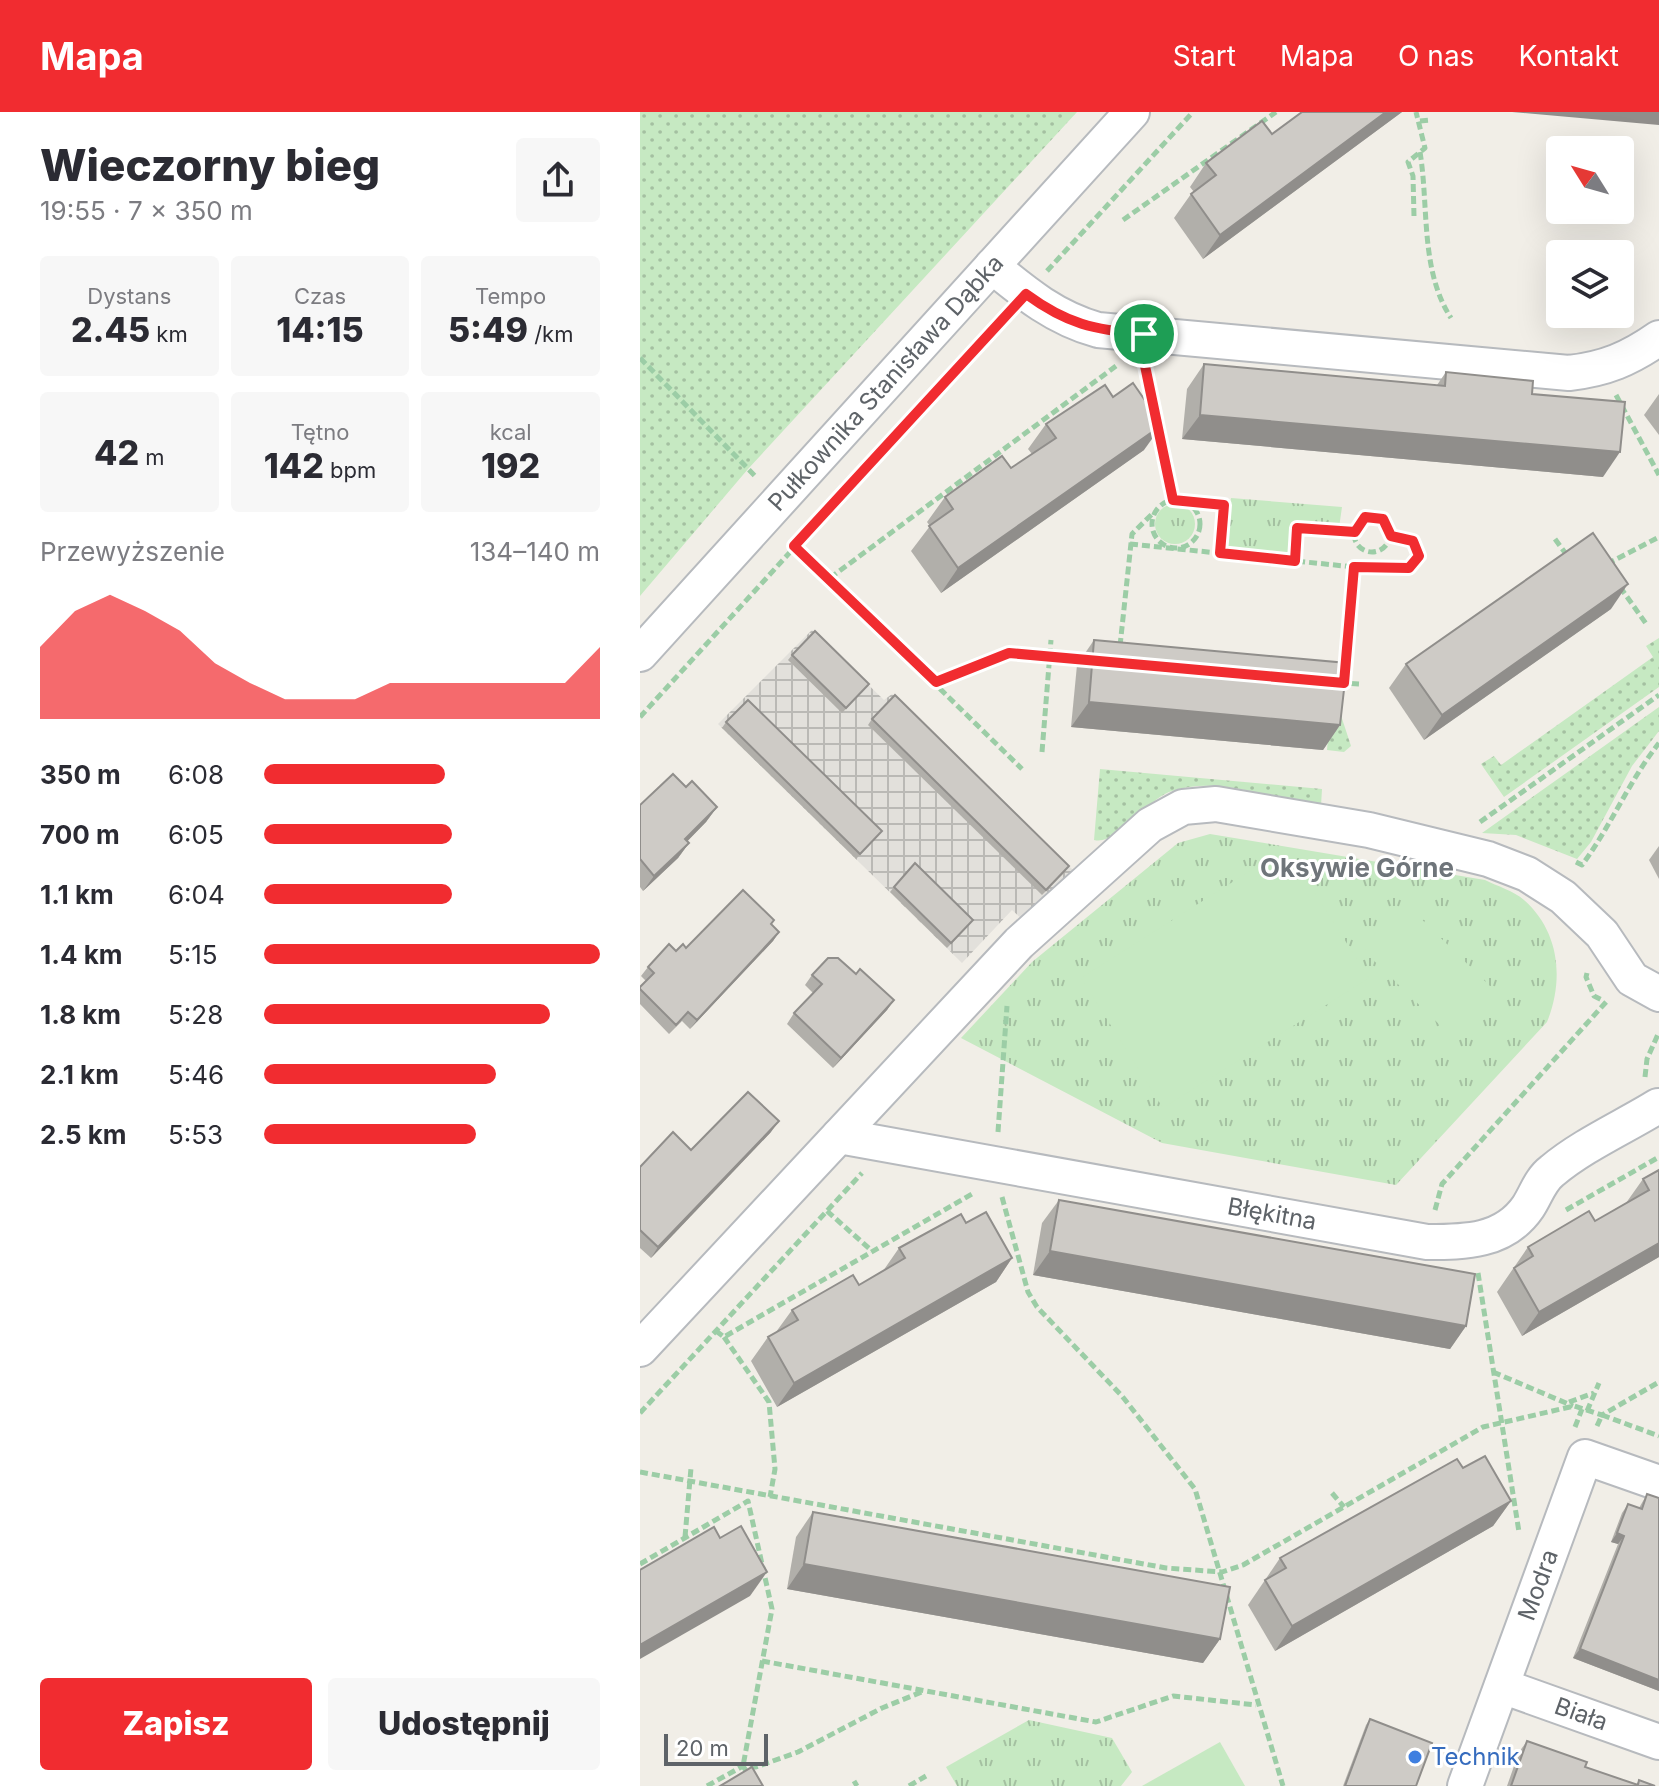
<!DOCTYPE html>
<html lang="pl">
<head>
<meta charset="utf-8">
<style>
  body { margin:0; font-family:Inter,sans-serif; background:#f7f7f7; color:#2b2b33; height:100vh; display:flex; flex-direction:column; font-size:30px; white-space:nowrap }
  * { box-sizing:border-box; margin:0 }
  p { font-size:26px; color:#7c7c81 }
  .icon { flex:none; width:44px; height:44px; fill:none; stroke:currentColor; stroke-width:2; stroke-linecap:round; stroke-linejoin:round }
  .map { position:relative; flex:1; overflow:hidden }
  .side { display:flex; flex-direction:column; background:#fff; width:640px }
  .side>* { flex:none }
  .needle { width:52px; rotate:307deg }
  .fabs { position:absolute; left:906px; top:24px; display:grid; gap:16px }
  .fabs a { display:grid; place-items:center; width:88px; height:88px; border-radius:8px; background:#fff; box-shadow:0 8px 32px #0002; font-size:40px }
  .scale { position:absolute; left:24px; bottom:20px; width:104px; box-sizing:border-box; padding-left:8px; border:4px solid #5e6368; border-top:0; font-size:22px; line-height:28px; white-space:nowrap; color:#5e6368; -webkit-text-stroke:6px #fff; paint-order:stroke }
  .pin { position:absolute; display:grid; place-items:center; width:68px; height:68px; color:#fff; margin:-34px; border:4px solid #fff; border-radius:50%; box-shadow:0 2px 8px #0007 }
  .round { display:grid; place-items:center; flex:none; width:84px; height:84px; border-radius:8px; background:#f7f7f7 }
  .head { display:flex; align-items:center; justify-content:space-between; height:136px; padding:0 40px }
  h1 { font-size:44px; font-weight:800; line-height:60px }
  .metrics { display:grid; grid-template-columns:repeat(3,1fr); gap:12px; height:136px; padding:8px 40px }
  .metrics div { display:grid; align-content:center; border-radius:8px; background:#f7f7f7; text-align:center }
  .metrics b { font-size:34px; font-weight:800 }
  .metrics small { font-size:22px; font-weight:400 }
  .metrics p { font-size:22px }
  .chart { height:224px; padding:16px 40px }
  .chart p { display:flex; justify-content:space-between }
  .chart svg { width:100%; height:144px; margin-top:8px; fill:#f12c30; opacity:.7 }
  .cta { display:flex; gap:16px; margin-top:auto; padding:16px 40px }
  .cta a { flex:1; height:92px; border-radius:8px; background:#f12c30; color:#fff; font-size:32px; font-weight:800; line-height:92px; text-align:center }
  .cta a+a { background:#f7f7f7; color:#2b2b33 }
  ul { padding:0 40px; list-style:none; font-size:26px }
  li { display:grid; grid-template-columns:128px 96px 1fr; align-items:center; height:60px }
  li i { height:20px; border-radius:10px; background:#f12c30 }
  header { display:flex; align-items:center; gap:48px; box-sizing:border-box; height:112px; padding:0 40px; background:#f12c30; color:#fff }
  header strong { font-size:38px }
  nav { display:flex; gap:44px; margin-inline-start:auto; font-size:28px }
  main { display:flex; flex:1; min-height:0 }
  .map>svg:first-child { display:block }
  .industrial { fill:url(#industrial-grid) }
  .grass { fill:url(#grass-dots) }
  .park { fill:url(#park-tufts) }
  .pitch { fill:#c6e9c2 }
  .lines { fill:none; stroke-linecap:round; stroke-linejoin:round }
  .minor-casing { stroke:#b7babe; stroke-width:38 }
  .path { stroke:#9ccda6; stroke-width:5; stroke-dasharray:8 4; stroke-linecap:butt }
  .minor { stroke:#fff; stroke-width:34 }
  .wall { fill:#b1afaa }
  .shaded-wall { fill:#908e8b }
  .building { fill:#cecbc6; stroke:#908e8b; stroke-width:2 }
  .route-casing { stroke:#fff; stroke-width:16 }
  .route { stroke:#f12c30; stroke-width:10 }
  .shop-dot { fill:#3f7fe0; stroke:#fff; stroke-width:3 }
  .labels { text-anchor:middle; stroke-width:6; stroke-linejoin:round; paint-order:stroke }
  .street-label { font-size:24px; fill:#5e6368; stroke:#fff }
  .shop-label { font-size:24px; fill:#366cbe; stroke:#fff; text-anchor:start }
  .neighbourhood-label { font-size:26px; font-weight:bold; fill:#6f757a; stroke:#fff }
</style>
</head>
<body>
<header>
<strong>Mapa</strong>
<nav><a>Start</a><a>Mapa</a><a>O nas</a><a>Kontakt</a></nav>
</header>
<main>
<section class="side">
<div class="head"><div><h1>Wieczorny bieg</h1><p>19:55 · 7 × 350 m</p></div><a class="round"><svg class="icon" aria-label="share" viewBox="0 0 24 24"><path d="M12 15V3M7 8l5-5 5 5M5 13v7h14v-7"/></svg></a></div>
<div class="metrics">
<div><p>Dystans</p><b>2.45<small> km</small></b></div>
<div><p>Czas</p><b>14:15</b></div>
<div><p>Tempo</p><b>5:49<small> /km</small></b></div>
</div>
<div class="metrics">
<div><b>42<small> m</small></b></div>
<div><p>Tętno</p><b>142<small> bpm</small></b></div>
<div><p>kcal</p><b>192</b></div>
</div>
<div class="chart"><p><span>Przewyższenie</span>134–140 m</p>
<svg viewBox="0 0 160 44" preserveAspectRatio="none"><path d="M0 44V22L10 11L20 6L30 11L40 17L50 27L60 33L70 38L80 38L90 38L100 33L110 33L120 33L130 33L140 33L150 33L160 22V44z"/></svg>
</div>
<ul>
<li><b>350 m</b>6:08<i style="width:54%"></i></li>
<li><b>700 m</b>6:05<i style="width:56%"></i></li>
<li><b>1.1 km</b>6:04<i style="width:56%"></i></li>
<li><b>1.4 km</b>5:15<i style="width:100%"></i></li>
<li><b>1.8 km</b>5:28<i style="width:85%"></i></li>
<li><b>2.1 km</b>5:46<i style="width:69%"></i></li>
<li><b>2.5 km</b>5:53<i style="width:63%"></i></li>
</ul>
<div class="cta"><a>Zapisz</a><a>Udostępnij</a></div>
</section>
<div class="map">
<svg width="1019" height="1674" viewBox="0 0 1019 1674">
  <defs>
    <pattern id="industrial-grid" width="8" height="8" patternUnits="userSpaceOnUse" patternTransform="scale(2)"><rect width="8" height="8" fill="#e2e0db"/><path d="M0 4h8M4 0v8" fill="none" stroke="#bab9b5"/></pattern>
    <pattern id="grass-dots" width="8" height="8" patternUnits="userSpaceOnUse" patternTransform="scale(2)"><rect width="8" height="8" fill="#c6e9c2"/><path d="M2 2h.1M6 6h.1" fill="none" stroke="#a4c0a1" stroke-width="1.8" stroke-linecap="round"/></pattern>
    <pattern id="park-tufts" width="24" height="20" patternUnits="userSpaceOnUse" patternTransform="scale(2)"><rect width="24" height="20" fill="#c6e9c2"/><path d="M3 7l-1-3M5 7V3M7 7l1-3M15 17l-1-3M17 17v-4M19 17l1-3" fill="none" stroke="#a4c0a1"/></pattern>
  </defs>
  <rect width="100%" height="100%" fill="#f1eee7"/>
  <path class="industrial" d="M172,518L244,588L252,582L433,758L384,809L372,798L322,851L78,612Z"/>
  <g class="grass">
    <path d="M0,0H437L108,357L0,484Z"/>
    <path d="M1019,526V575L864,685L841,652L854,644L861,653L1013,545L1006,534Z"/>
    <path d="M692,576L711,634L704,640L687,638Z"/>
    <path d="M1019,595V619L992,654L951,730L937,747L876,723L842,721Z"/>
    <path d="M460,657L682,677L681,694C632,688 578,662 529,680C506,689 477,734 454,728Z"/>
  </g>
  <g class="park">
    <path d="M591,386L702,395L698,423L663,420L662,442L585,435Z"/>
    <circle cx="535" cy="412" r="20"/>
    <path d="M570,722L845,768C857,774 874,779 884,788C920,820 924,868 907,910L756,1073L522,1031L321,926L392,850L538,731Z"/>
    <path d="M389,1608L472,1626L492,1660L481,1674H317L306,1655Z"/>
  </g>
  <g class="pitch">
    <path d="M646,736L729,866L523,996L441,866Z"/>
    <path d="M768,794L852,876L808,921L724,839Z"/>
    <path d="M580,1630L605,1674H502Z"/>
  </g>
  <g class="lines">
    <g class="minor-casing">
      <g id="minor">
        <path d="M352,154C386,182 415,206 458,218L929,261C965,257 989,247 1019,226"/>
        <path id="s1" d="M0,542L492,0"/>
        <path id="s2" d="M199,1024L787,1130C825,1130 864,1130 888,1095C896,1083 900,1068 912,1059C943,1033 984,1015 1018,994"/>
        <path d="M0,1237L379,831L510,713L543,695L576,692L729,718L848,747L887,762L923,785L962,822L992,867L1019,882"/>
        <path id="s3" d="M862,1574L1019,1630"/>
        <path id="s4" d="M825,1674L945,1345L1019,1371"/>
      </g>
    </g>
    <g class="path">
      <path d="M780,9L791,8"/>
      <path d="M780,40C789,95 780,158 811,206"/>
      <path d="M774,104L773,64L768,50L785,36L776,0"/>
      <path d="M483,108L636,0"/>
      <path d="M407,159L553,0"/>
      <path d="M0,246L117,366"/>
      <path d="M505,255L533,388"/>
      <path d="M976,283L1019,363"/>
      <circle cx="536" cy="412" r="24"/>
      <path d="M549,391L584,393L580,441"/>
      <circle cx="732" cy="422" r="18"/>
      <path d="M915,427L929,446"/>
      <path d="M490,432L714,455"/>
      <path d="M154,434L382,657"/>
      <path d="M655,449L657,416L715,420"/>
      <path d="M967,452L1019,425"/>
      <path d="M190,466L476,254"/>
      <path d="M980,475L1007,513"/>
      <path d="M480,534L492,422L513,401"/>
      <path d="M704,558L714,455L769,456L779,444L773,429L751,424"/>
      <path d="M296,570L369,541L445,549"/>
      <path d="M699,571L719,572"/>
      <path d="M0,605L365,204"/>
      <path d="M402,640L411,528"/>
      <path d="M840,710L1019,583"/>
      <path d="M936,750L942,753C971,714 989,669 1019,631"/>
      <path d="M947,861L946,865L954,884L964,889"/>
      <path d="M1005,965L1007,947L1019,920"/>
      <path d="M358,1020L367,894"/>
      <path d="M362,1085L388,1180L397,1195L482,1284L555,1377L643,1674"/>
      <path d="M795,1098L802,1072L967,889"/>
      <path d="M926,1098L1019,1045"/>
      <path d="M187,1099L232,1139"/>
      <path d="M838,1161L879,1420"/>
      <path d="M76,1219L84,1225L332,1082"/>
      <path d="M84,1225L129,1290L135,1357L130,1385"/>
      <path d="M853,1260L933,1294"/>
      <path d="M929,1290L954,1281"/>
      <path d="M947,1299L959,1271"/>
      <path d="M0,1301L222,1061"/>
      <path d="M957,1314L962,1303L1019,1324"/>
      <path d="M935,1315L942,1297"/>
      <path d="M0,1360L526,1456L582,1460L603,1453L843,1315L934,1294L962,1303L1019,1270"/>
      <path d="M692,1381L704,1395"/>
      <path d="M45,1425L51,1356"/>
      <path d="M0,1452L108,1389L132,1497L103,1654L116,1674"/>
      <path d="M122,1549L456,1610L533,1584L616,1593"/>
      <path d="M214,1669L217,1674"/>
      <path d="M67,1674L103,1654L116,1655L158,1640L242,1596L284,1579"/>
      <path d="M269,1674L286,1664"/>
    </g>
    <use href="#minor" class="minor"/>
  </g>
  <g class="wall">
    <path d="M662,0H762L563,147L534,106L551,82L554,80L550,75L566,51L632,22Z"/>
    <path d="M564,252L797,273L806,260L892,282L963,365L542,327L547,277Z"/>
    <path d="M1019,282V323L1004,303Z"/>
    <path d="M406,312L504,338L301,481L271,439L290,414L287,410L305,385L371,356L392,342L388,337Z"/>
    <path d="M971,497L784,628L749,576L766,552Z"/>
    <path d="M454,528L700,613L683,638L431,615L437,553Z"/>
    <path d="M152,543L229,572L202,601L148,548Z"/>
    <path d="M232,607L426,759L402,783L228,613Z"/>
    <path d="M86,610L238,724L216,747L82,616Z"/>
    <path d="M46,675L77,695L66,710L47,729L49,731L38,746L3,779L0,775V693Z"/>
    <path d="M1019,734V767L1009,748Z"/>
    <path d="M254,775L329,813L307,836L250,780Z"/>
    <path d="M134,808L131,812L139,820L133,829L50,917L42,909L29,922L0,892V875L6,869L1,864L8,855L36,839Z"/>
    <path d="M216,862L254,888L247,898L193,956L147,912L154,901L173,881L165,873L172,863Z"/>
    <path d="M131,1020L11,1146L0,1136V1055L51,1038Z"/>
    <path d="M1019,1058V1145L882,1224L857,1180L888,1135L955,1109L986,1091L1003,1067Z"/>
    <path d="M419,1088L826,1214L810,1237L393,1163L402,1111Z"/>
    <path d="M326,1111L372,1146L356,1170L137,1295L111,1249L128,1225L136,1220L152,1198L219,1173L243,1159L259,1136Z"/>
    <path d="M823,1356L871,1389L853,1414L635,1539L608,1493L640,1446Z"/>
    <path d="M1007,1382L1019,1579L933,1546L978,1432L971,1430L982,1401L988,1392L999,1396Z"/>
    <path d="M173,1400L580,1527L563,1551L147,1477L156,1425Z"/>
    <path d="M730,1607L776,1674H703L726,1613Z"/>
    <path d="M887,1629L945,1655L996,1673L999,1668L1015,1674H867L879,1640Z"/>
  </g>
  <g class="shaded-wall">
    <path d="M746,0H762L563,147L580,123Z"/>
    <path d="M872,0H1019V13Z"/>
    <path d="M560,303L980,340L963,365L542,327Z"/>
    <path d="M522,313L504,338L301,481L318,456Z"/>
    <path d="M988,472L971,497L784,628L802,603Z"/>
    <path d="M449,590L700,613L683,638L431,615Z"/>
    <path d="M77,695L66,710L35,742L45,727Z"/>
    <path d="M49,731L38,746L3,779L14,764Z"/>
    <path d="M139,820L133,829L50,917L57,908Z"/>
    <path d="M254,888L247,898L193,956L201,946Z"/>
    <path d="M139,1009L131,1020L11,1146L18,1135Z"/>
    <path d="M1019,1131V1145L882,1224L899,1200Z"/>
    <path d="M410,1139L826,1214L810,1237L393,1163Z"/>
    <path d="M372,1146L356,1170L137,1295L154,1271Z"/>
    <path d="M871,1389L853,1414L635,1539L652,1514Z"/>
    <path d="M977,1421L984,1424L978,1432L971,1430Z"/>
    <path d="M164,1452L580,1527L563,1551L147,1477Z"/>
    <path d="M127,1460L110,1484L0,1547V1533Z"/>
    <path d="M940,1537L1019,1568V1579L933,1546Z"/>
  </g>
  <g class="building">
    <path d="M662,0H746L580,123L551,82L576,63L566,51L622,9L632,22Z"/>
    <path d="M564,252L805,274L806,260L893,269L892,282L985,290L980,340L560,303Z"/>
    <path d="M493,271L522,313L318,456L289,414L313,397L305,385L362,344L371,356L416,326L406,312L465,273L473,285Z"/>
    <path d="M953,421L988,472L802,603L766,552Z"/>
    <path d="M175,519L229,572L206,596L152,543Z"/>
    <path d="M454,528L707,551L700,613L449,590Z"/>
    <path d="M255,583L429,754L406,778L232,607Z"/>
    <path d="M108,588L242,719L220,742L86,610Z"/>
    <path d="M33,662L46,675L52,669L77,695L45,727L49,731L14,764L0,747V693Z"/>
    <path d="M275,751L333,808L311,831L254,775Z"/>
    <path d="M103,778L134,808L131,812L139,820L57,908L48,900L36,913L0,877V875L14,861L8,855L29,832L36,839L43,832L46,836Z"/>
    <path d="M188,846H198L216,862L220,857L254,888L201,946L154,901L182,872L172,863Z"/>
    <path d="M108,980L139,1009L18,1135L0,1118V1055L33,1020L51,1038Z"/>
    <path d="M1019,1058V1131L899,1200L874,1156L893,1144L888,1135L949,1099L955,1109L1009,1078L1003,1067Z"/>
    <path d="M419,1088L835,1162L826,1214L410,1139Z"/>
    <path d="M346,1100L372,1146L154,1271L128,1225L158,1208L152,1198L213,1163L219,1173L265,1146L259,1136L321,1102L326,1111Z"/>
    <path d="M845,1344L871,1389L652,1514L625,1468L646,1456L640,1446L817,1347L823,1356Z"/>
    <path d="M1007,1382L1019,1386V1568L940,1537L984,1424L977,1421L988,1392L1002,1397Z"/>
    <path d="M173,1400L590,1475L580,1527L164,1452Z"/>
    <path d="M101,1414L127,1460L0,1533V1458L74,1415L80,1426Z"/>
    <path d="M730,1607L792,1631L776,1674H705Z"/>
    <path d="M887,1629L947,1650L945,1655L998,1673L999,1668L1015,1674H871Z"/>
    <path d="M112,1655L123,1674H80Z"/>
  </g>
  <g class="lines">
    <g class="route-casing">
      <path id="route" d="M386,182C427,212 454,218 504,222V249L533,388L584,393L580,441L655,449L657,416L715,420L725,405L743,407L751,424L773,429L779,444L769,456L714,455L704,571L369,541L296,570L154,434Z"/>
    </g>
    <use href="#route" class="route"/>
  </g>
  <circle class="shop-dot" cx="775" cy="1645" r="8"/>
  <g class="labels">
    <g class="street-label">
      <text dy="8" stroke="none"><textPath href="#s1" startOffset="366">Pułkownika Stanisława Dąbka</textPath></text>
      <text dy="8" stroke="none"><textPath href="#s2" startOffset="440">Błękitna</textPath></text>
      <text dy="8" stroke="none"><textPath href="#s4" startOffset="214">Modra</textPath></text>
      <text dy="8" stroke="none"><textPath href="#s3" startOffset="84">Biała</textPath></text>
    </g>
    <g class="shop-label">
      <text x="791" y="1653">Technik</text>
    </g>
    <g class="neighbourhood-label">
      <text x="717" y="765">Oksywie Górne</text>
    </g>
  </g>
</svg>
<div class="fabs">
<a><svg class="needle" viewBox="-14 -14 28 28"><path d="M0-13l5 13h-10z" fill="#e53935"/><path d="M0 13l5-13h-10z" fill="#7c7c81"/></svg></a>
<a><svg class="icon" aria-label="layers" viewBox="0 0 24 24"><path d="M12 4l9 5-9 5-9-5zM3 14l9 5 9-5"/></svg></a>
</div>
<div class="scale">20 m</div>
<div class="pin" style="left:504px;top:222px;background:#1e9e55"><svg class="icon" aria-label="arrive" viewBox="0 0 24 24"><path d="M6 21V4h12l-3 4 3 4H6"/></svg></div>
</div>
</main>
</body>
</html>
